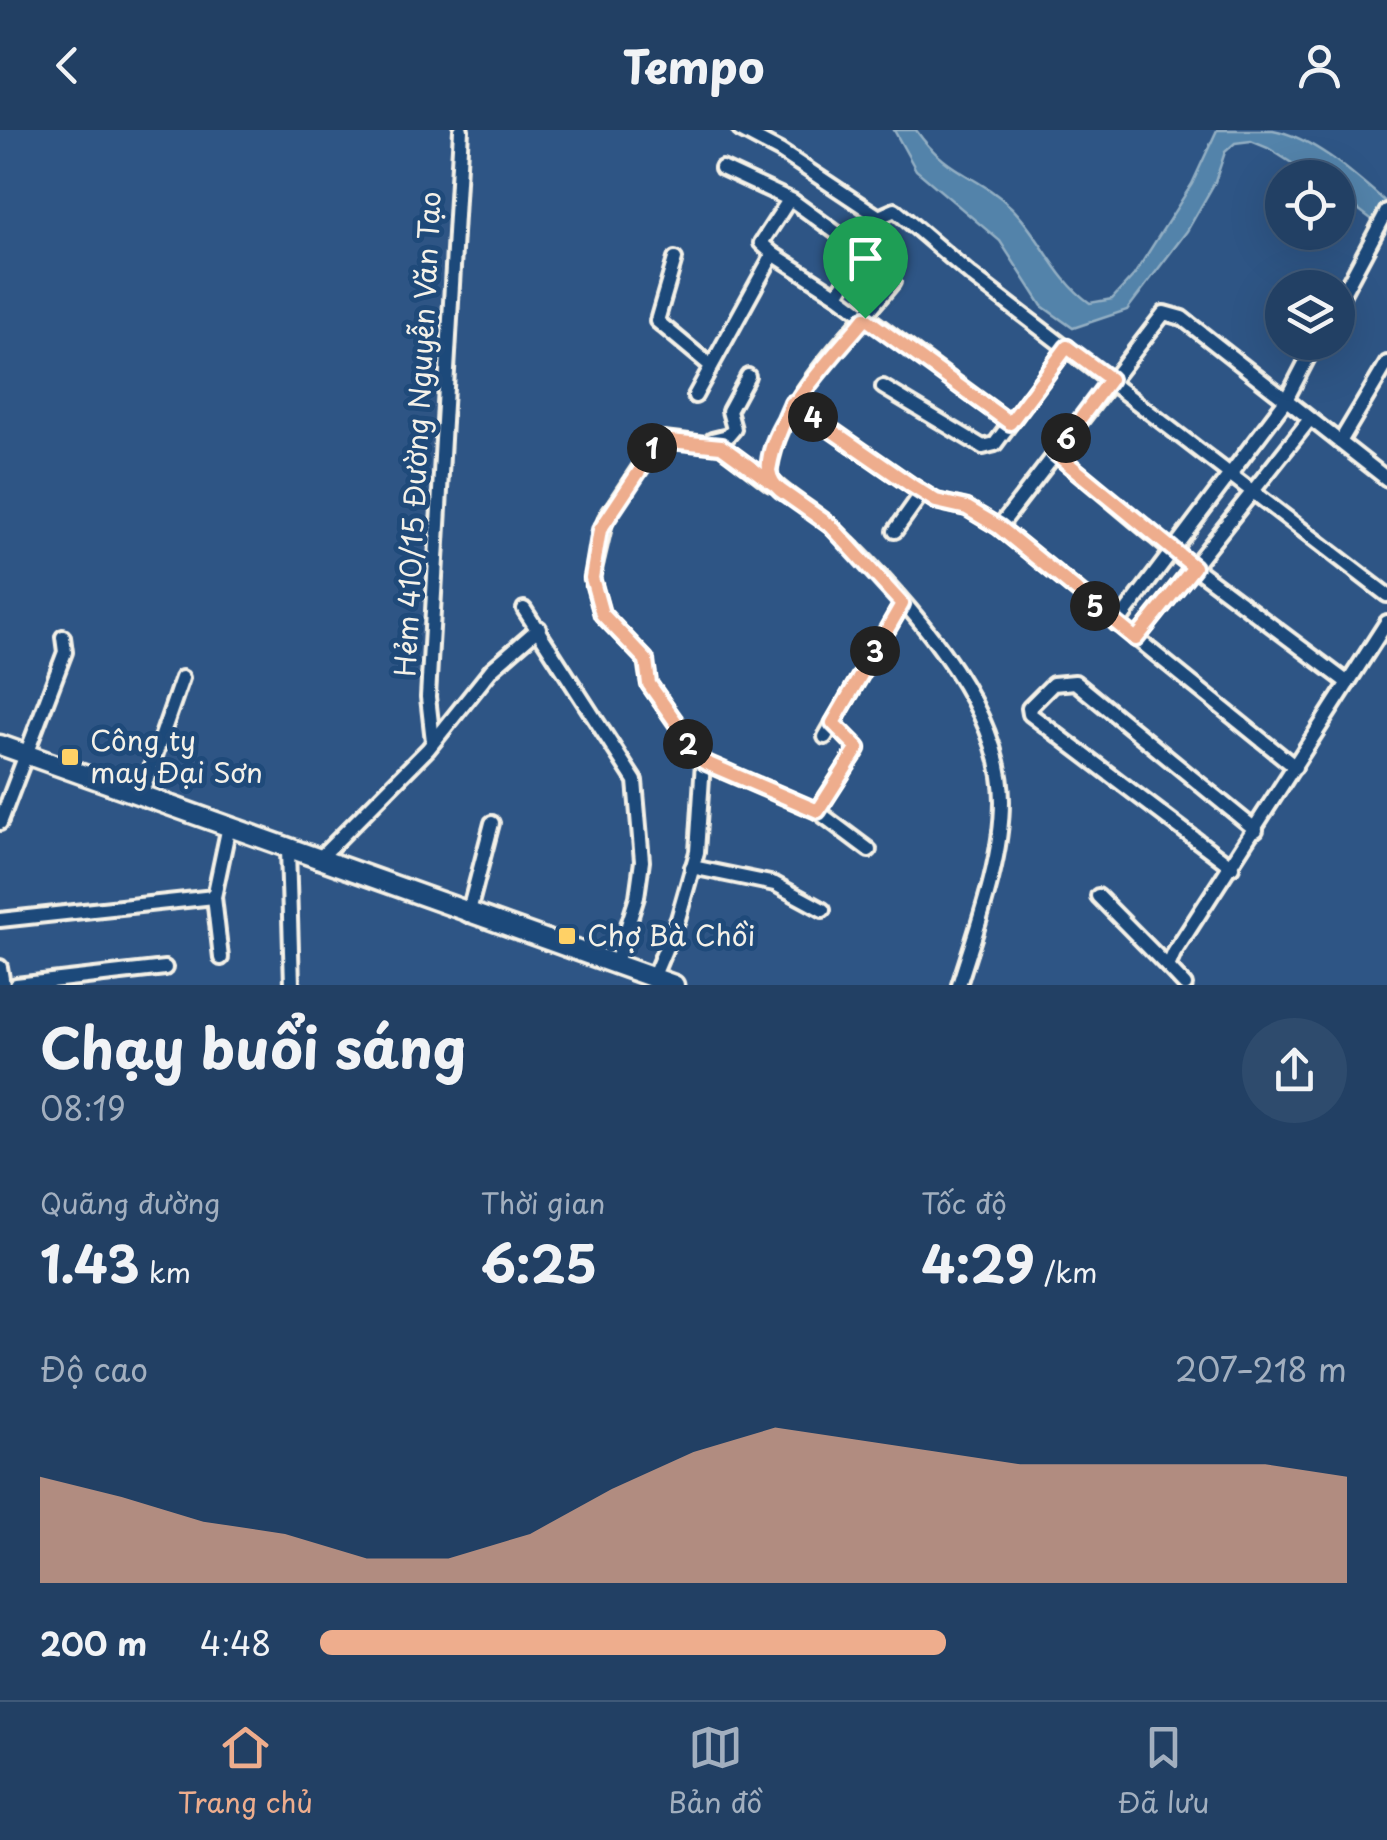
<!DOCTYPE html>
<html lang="vi">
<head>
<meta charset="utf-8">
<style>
  body { margin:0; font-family:"Playpen Sans",sans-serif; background:#2e4b6d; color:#f1f3f6; height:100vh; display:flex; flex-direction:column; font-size:38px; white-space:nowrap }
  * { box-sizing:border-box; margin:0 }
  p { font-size:32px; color:#a2afbf }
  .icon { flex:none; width:55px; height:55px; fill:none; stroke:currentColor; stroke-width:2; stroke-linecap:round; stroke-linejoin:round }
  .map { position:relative; height:855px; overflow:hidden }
  .panel { display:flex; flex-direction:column; background:#224064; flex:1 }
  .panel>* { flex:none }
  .controls { position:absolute; left:1265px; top:30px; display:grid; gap:20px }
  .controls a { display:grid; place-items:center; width:90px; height:90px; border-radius:50%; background:#224064; box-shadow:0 10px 40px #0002,0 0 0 2px #3f5978; font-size:50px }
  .pin { position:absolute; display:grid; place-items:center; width:85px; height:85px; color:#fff; margin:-102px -42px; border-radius:50% 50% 50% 0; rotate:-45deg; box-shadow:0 0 10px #0007 }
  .pin .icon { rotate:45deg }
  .km { position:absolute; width:50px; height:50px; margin:-25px; border-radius:50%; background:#222; color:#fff; font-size:28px; line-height:50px; text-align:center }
  .round { display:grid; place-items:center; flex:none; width:105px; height:105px; border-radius:52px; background:#2e4b6d }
  .head { display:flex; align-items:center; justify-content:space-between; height:170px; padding:0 40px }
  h1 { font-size:55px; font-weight:700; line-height:75px }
  .stats { display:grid; grid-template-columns:repeat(3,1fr); gap:15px; height:170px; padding:10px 40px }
  .stats div { display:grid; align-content:center }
  .stats b { font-size:50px; font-weight:700 }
  .stats small { font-size:28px; font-weight:400 }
  .stats p { font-size:28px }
  .chart { height:280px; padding:20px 40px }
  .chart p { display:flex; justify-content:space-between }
  .chart svg { width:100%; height:180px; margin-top:10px; fill:#eead8d; opacity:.7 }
  ul { padding:0 40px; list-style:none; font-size:32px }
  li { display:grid; grid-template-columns:160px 120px 1fr; align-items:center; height:75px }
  li i { height:25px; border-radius:12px; background:#eead8d }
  header { display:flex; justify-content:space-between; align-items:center; height:130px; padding:0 40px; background:#224064; font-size:45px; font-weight:700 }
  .dock { display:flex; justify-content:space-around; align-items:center; height:140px; border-top:2px solid #3f5978; background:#224064; font-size:28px; color:#a2afbf }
  .dock a { display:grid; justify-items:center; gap:5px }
  .dock .active { color:#eead8d }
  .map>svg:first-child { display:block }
  .water { fill:#5383aa; stroke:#93afc3; stroke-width:2.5 }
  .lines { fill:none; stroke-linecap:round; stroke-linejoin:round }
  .minor-casing { stroke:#f4f1e8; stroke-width:20 }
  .secondary-casing { stroke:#f4f1e8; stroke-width:25 }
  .minor { stroke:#1f4a7a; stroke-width:12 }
  .secondary { stroke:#1f4a7a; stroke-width:18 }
  .route-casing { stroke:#fff; stroke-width:20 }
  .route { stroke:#eead8d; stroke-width:12 }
  .poi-dot { fill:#ffd166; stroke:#1f4a7a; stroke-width:4 }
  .labels { text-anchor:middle; stroke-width:10; stroke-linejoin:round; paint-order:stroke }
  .street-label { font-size:28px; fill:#f4f1e8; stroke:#1f4a7a }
  .poi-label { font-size:28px; fill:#f4f1e8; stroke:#1f4a7a; text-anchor:start }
</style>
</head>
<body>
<header><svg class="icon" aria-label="back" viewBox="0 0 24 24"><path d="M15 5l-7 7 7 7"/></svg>Tempo<svg class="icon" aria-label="person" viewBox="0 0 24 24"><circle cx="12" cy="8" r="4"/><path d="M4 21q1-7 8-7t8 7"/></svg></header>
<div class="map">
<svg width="1387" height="855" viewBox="0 0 1387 855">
  <rect width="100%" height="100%" fill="#2e5585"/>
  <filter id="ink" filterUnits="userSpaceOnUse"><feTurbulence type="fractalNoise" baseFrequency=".01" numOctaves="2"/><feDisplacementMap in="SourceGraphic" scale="20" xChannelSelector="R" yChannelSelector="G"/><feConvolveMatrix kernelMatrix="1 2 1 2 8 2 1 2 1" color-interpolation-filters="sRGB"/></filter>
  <g filter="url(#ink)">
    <path class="water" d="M894,0H916C947,45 977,44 1011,77C1041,106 1055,149 1090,173L1112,169L1134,145L1192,54L1217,0C1234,0 1256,0 1273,0C1315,8 1356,46 1387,73V101L1338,64V48L1314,47L1268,18L1251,11L1235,13L1225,22L1215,52L1187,101L1127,180L1073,198L1042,176L1000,111L916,40Z"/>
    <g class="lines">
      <g class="minor-casing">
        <g id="minor">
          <path d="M740,0L780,21L879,87L895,80L971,145L1387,465"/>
          <path d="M722,38L793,71L860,120L862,124L837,165"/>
          <path d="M773,124L761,113L789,70"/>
          <path d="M675,129L657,191L711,236"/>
          <path d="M893,152C849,207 773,276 769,348C787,368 814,380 834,399C901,464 1002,572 1002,671C1002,731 977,797 959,855"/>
          <path d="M1338,173L1387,81"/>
          <path d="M883,257L983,317L995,314L1067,217"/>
          <path d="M695,266L773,124L837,165L1010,293"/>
          <path d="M793,273L912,356L936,371L967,378L999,397"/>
          <path d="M712,310L728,306L734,299L729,281L748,246"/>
          <path d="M1340,312L1387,233"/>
          <path d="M1055,323L1172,421L1348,553"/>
          <path d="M895,401L922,363"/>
          <path d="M524,479L635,651L642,731L637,767L615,836"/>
          <path d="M1117,494L1286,270L1316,212"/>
          <path d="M1136,509L1310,289"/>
          <path d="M825,607L902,474"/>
          <path d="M433,611L428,567L461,0"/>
          <path d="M703,632L817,681L858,619L833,593"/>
          <path d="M1295,637L999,397L1164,183L1182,188L1387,349"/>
          <path d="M141,666L182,548"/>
          <path d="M817,681L869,720"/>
          <path d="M0,693L65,522L63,507"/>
          <path d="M288,719L292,855"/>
          <path d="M317,731L428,619L492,539L539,498"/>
          <path d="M692,737L775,754L823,780"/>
          <path d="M1232,737L1030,584L1029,578L1053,554L1075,552L1256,700"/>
          <path d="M1098,766L1168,837"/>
          <path d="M468,785L492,693"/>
          <path d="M0,790L214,767"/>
          <path d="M221,828L214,767L229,696"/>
          <path d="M0,837L3,855"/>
          <path d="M653,848L678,789L697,722L703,632L649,554L645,529L602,484L592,448L606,388L654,316L664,309L721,316L771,354"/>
          <path d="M16,855L165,838"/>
          <path d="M1185,855L1168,837L1174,823L1387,492"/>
        </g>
      </g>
      <g class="secondary-casing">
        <path id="secondary" d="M0,615L674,855"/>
      </g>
      <use href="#minor" class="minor"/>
      <use href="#secondary" class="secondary"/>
    </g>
  </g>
  <g class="lines" filter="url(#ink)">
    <g class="route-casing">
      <path id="route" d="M865,188C842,218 741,317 776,356L721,316L660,310L600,400L592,448L602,484L646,530L649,554L704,632L818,681L858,618L833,593L902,474L831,396L780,360L768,348C771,320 781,298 792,273L912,356L936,371L967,378L999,397L1136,509L1194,437L1055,323L1110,249L1067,217L1010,293L865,188"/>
    </g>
    <use href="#route" class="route"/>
  </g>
  <g class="poi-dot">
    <rect x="60" y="617" width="20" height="20" rx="5"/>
    <rect x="557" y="796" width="20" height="20" rx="5"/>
  </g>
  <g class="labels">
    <g class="street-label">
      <text transform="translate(418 304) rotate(-87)" y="10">Hẻm 410/15 Đường Nguyễn Văn Tạo</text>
    </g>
    <g class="poi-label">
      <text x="90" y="621">Công ty<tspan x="90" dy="32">may Đại Sơn</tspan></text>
      <text x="587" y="816">Chợ Bà Chồi</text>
    </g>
  </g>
</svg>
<div class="controls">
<a><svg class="icon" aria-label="locate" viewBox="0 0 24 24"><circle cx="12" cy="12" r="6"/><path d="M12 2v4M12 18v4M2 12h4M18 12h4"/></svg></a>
<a><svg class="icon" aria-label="layers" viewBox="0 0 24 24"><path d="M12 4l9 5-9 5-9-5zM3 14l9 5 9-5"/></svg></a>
</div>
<div class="pin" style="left:865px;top:188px;background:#1e9e55"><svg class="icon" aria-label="arrive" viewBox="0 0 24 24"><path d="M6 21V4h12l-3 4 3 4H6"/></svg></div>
<b class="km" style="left:652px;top:318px">1</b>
<b class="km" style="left:688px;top:614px">2</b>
<b class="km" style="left:875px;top:521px">3</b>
<b class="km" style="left:813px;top:287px">4</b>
<b class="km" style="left:1095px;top:476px">5</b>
<b class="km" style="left:1066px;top:308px">6</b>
</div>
<section class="panel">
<div class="head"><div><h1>Chạy buổi sáng</h1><p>08:19</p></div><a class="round"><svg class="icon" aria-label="share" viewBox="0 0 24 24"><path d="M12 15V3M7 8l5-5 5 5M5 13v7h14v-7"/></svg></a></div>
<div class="stats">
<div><p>Quãng đường</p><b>1.43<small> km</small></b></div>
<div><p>Thời gian</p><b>6:25</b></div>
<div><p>Tốc độ</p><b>4:29<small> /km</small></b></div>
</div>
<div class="chart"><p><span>Độ cao</span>207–218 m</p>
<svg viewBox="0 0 160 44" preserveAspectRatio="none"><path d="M0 44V18L10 23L20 29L30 32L40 38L50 38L60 32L70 21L80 12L90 6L100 9L110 12L120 15L130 15L140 15L150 15L160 18V44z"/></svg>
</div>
<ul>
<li><b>200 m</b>4:48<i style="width:61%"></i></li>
</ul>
</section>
<nav class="dock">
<a class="active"><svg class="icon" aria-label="home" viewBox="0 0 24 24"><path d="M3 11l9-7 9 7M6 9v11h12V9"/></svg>Trang chủ</a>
<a><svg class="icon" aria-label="map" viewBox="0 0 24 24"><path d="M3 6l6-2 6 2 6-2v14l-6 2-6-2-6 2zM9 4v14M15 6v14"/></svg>Bản đồ</a>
<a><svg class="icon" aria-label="saved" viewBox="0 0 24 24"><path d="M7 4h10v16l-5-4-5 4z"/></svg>Đã lưu</a>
</nav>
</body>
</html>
